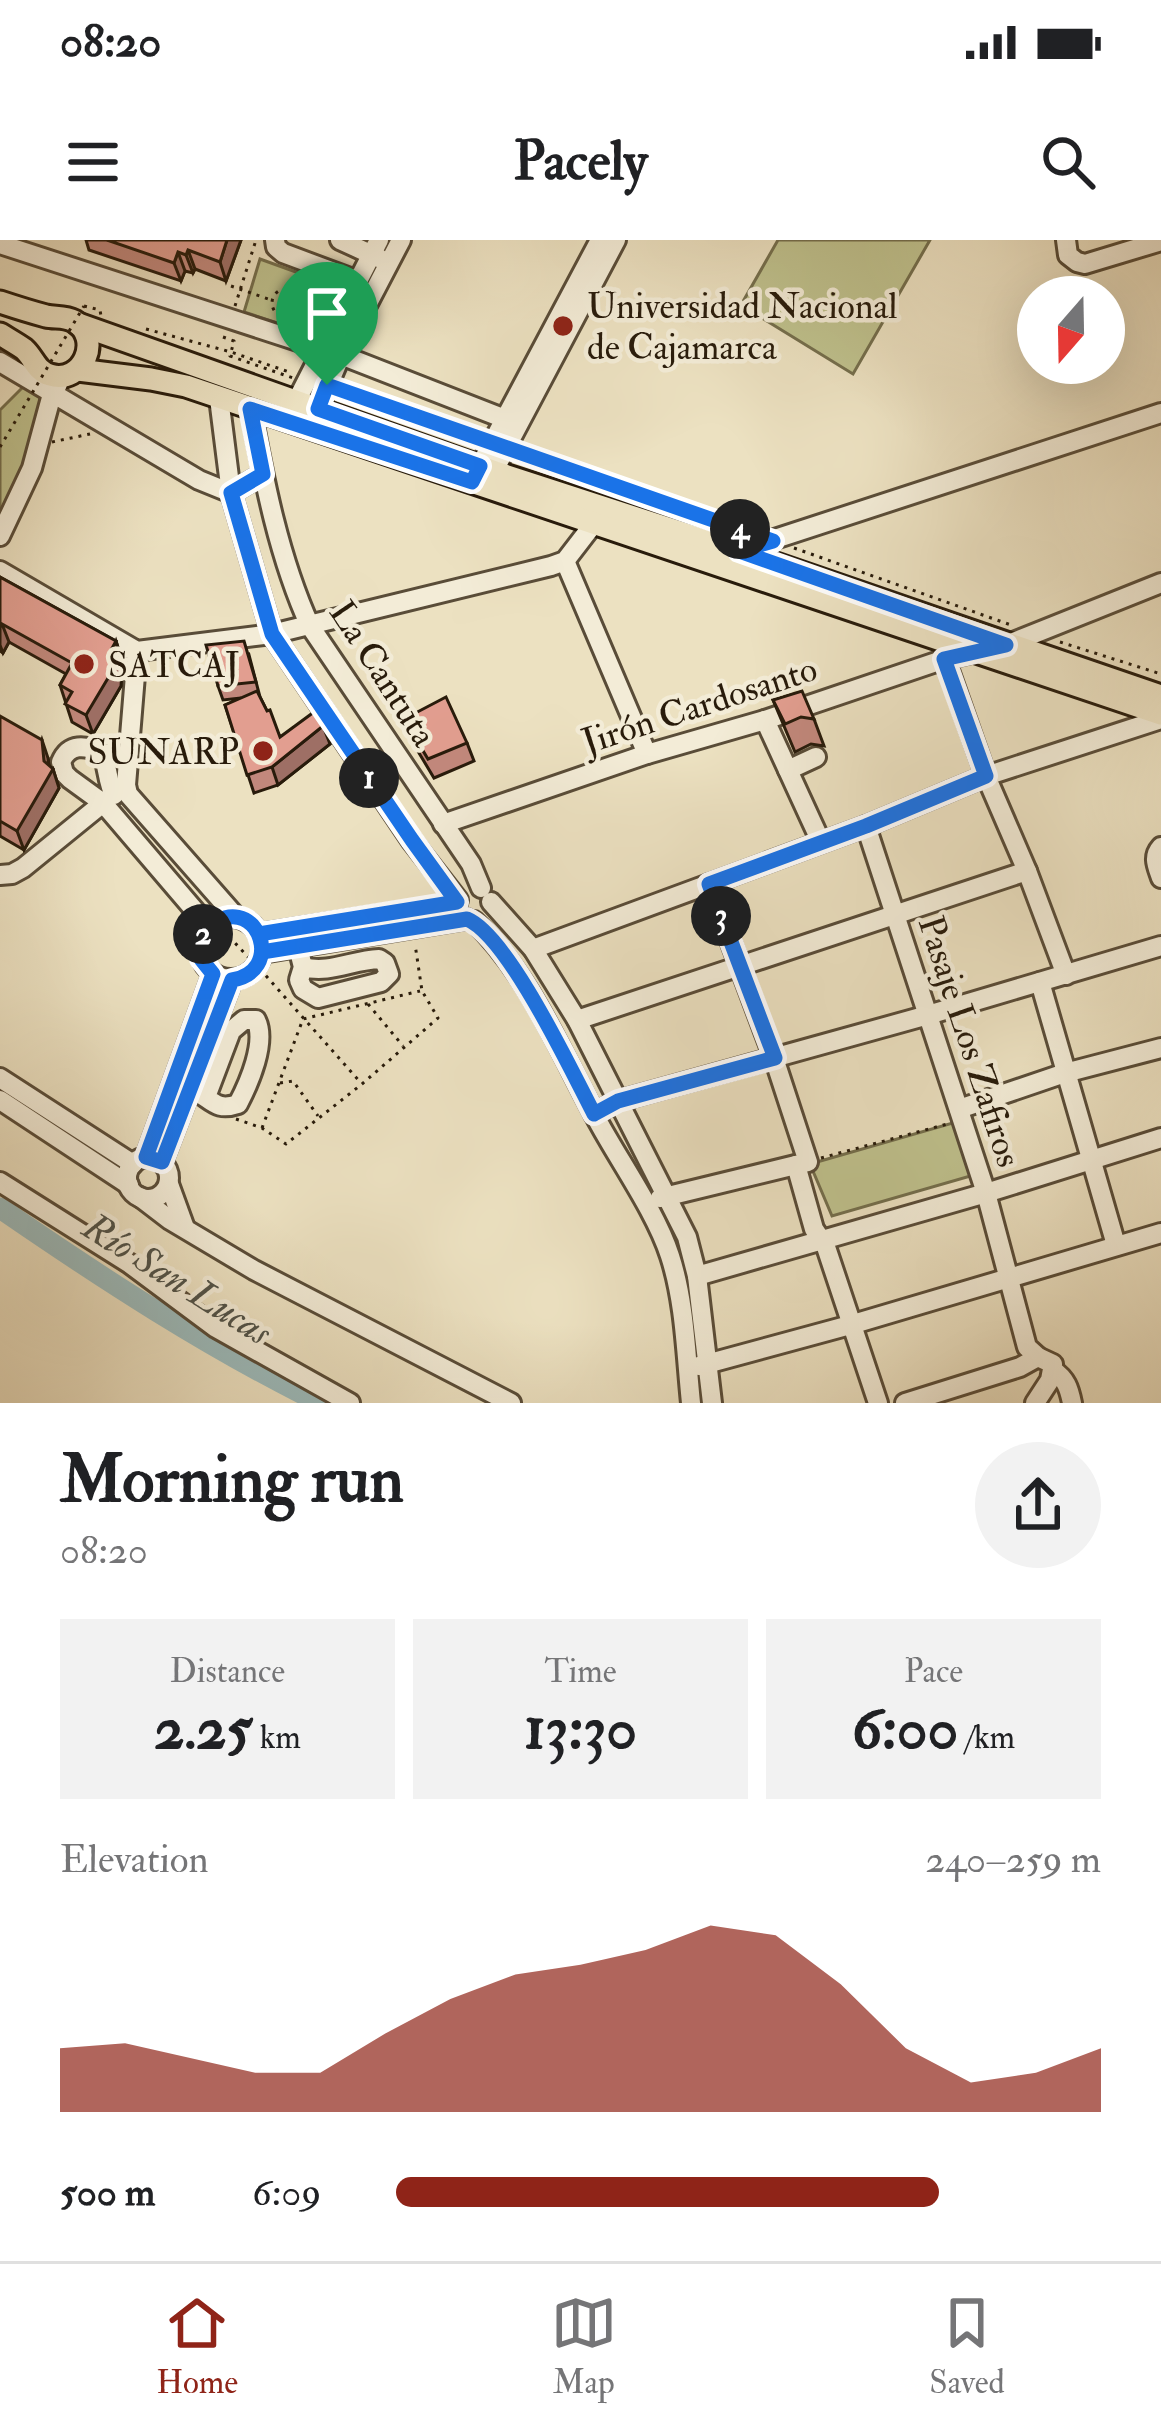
<!DOCTYPE html>
<html lang="en">
<head>
<meta charset="utf-8">
<style>
  body { margin:0; font-family:"IM FELL Double Pica",serif; background:#f2f2f2; color:#202124; height:100vh; display:flex; flex-direction:column; font-size:45px; white-space:nowrap }
  * { box-sizing:border-box; margin:0 }
  p { font-size:39px; color:#757577 }
  .icon { flex:none; width:66px; height:66px; fill:none; stroke:currentColor; stroke-width:2; stroke-linecap:round; stroke-linejoin:round }
  .map { position:relative; height:1163px; overflow:hidden }
  .side { display:flex; flex-direction:column; background:#fff; flex:1 }
  .side>* { flex:none }
  .needle { width:78px; rotate:200deg }
  .controls { position:absolute; left:1017px; top:36px; display:grid; gap:24px }
  .controls a { display:grid; place-items:center; width:108px; height:108px; border-radius:50%; background:#fff; box-shadow:0 12px 48px #0002; font-size:60px }
  .pin { position:absolute; display:grid; place-items:center; width:102px; height:102px; color:#fff; margin:-123px -51px; border-radius:50% 50% 50% 0; rotate:-45deg; box-shadow:0 0 12px #0007 }
  .pin .icon { rotate:45deg }
  .km { position:absolute; width:60px; height:60px; margin:-30px; border-radius:50%; background:#222; color:#fff; font-size:33px; line-height:60px; text-align:center }
  .round { display:grid; place-items:center; flex:none; width:126px; height:126px; border-radius:63px; background:#f2f2f2 }
  .head { display:flex; align-items:center; justify-content:space-between; height:204px; padding:0 60px }
  h1 { font-size:66px; font-weight:700; line-height:90px }
  .stats { display:grid; grid-template-columns:repeat(3,1fr); gap:18px; height:204px; padding:12px 60px }
  .stats div { display:grid; align-content:center; border-radius:0px; background:#f2f2f2; text-align:center }
  .stats b { font-size:60px; font-weight:700 }
  .stats small { font-size:33px; font-weight:400 }
  .stats p { font-size:33px }
  .chart { height:336px; padding:24px 60px }
  .chart p { display:flex; justify-content:space-between }
  .chart svg { width:100%; height:216px; margin-top:12px; fill:#8f2418; opacity:.7 }
  ul { padding:0 60px; list-style:none; font-size:39px }
  li { display:grid; grid-template-columns:192px 144px 1fr; align-items:center; height:90px }
  li i { height:30px; border-radius:15px; background:#8f2418 }
  .status { display:flex; justify-content:space-between; align-items:center; height:84px; padding:0 60px; background:#fff; direction:ltr }
  .status svg { height:33px; fill:currentColor }
  header { display:flex; justify-content:space-between; align-items:center; height:156px; padding:0 60px; background:#fff; font-size:54px; font-weight:700 }
  .dock { display:flex; justify-content:space-around; align-items:center; height:168px; border-top:3px solid #e0e0e0; background:#fff; font-size:33px; color:#757577 }
  .dock a { display:grid; justify-items:center; gap:6px }
  .dock .selected { color:#8f2418 }
  .map>svg:first-child { display:block }
  .green { fill:#bfc18d; stroke:#746e4c; stroke-width:3 }
  .lines { fill:none; stroke-linecap:round; stroke-linejoin:round }
  .river { stroke:#9cbbbc; stroke-width:21 }
  .minor-casing { stroke:#594c38; stroke-width:24 }
  .major-casing { stroke:#281b0b; stroke-width:27 }
  .path { stroke:#281b0b; stroke-width:3; stroke-dasharray:3 6; stroke-linecap:butt }
  .minor { stroke:#f3ecd7; stroke-width:18 }
  .major { stroke:#ece1c1; stroke-width:21 }
  .path-bridge { stroke:#281b0b; stroke-width:3; stroke-dasharray:3 6; stroke-linecap:butt }
  .wall { fill:#c2887c; stroke:#281b0b; stroke-width:3 }
  .shaded-wall { fill:#9e6f65; stroke:#281b0b; stroke-width:3 }
  .building { fill:#e29e90; stroke:#281b0b; stroke-width:3 }
  .route-casing { stroke:#fff; stroke-width:24 }
  .route { stroke:#1a73e8; stroke-width:15 }
  .poi-dot { fill:#8f2418; stroke:#f3ecd7; stroke-width:4.5 }
  .labels { text-anchor:middle; stroke-width:9; stroke-linejoin:round; paint-order:stroke }
  .poi-label { font-size:36px; fill:#281b0b; stroke:#f3ecd7; text-anchor:start }
  .street-label { font-size:36px; fill:#281b0b; stroke:#f3ecd7 }
  .water-label { font-size:39px; font-style:italic; fill:#515349; stroke:#f3ecd7 }
</style>
</head>
<body>
<div class="status"><b>08:20</b><svg viewBox="0 0 49 12"><path d="M0 12V9h3v3zM5 12V6h3v6zM10 12V3h3v9zM15 12V0h3v12zM26 1h20v11H26zM47 4h2v5h-2z"/></svg></div>
<header><svg class="icon" aria-label="menu" viewBox="0 0 24 24"><path d="M4 6h16M4 12h16M4 18h16"/></svg>Pacely<svg class="icon" aria-label="search" viewBox="0 0 24 24"><circle cx="10" cy="10" r="6"/><path d="M15 15l6 6"/></svg></header>
<div class="map">
<svg width="1161" height="1163" viewBox="0 0 1161 1163">
  <rect width="100%" height="100%" fill="#ece1c1"/>
  <filter id="stains"><feTurbulence type="fractalNoise" baseFrequency=".00167" numOctaves="4"/><feColorMatrix values="0 0 0 0 .2 0 0 0 0 .09 0 0 0 0 .02 0 0 0 .5 -.17"/></filter>
  <radialGradient id="worn" r=".72"><stop offset=".6" stop-color="#630" stop-opacity="0"/><stop offset="1" stop-color="#630" stop-opacity=".3"/></radialGradient>
  <g class="green">
    <path d="M778,0H930L853,134L741,65Z"/>
    <path d="M260,19L343,49L317,96L244,72Z"/>
    <path d="M27,143L54,158L0,299V170Z"/>
    <path d="M956,882L974,935L832,976L810,924Z"/>
  </g>
  <g class="lines">
    <path class="river" d="M0,968C103,1039 209,1108 321,1163"/>
    <g class="minor-casing">
      <g id="minor">
        <path d="M275,0L276,7L283,13L358,41"/>
        <path d="M340,0L379,18"/>
        <path d="M1066,0L1068,15L1077,22L1085,24L1161,1"/>
        <path d="M0,4L341,115L518,184"/>
        <path d="M0,122L199,240L231,253L263,234"/>
        <path d="M219,158L231,253L272,394L411,600L458,660"/>
        <path d="M296,162L379,0"/>
        <path d="M251,169C264,241 279,318 310,386L471,624L481,648"/>
        <path d="M318,169L341,115L401,0"/>
        <path d="M473,239L600,0"/>
        <path d="M488,242L616,0"/>
        <path d="M0,296L32,228L52,154L58,144"/>
        <path d="M738,311L1161,173"/>
        <path d="M565,321L647,514"/>
        <path d="M0,331L137,411L272,394L551,326L565,321L595,282"/>
        <path d="M137,411L126,545L128,554L236,677"/>
        <path d="M945,419L986,536L1027,631L1066,735"/>
        <path d="M765,480L821,602"/>
        <path d="M788,530L816,517"/>
        <path d="M109,558L103,563L70,539L64,533L61,522C69,503 85,505 102,513C108,526 107,541 114,555"/>
        <path d="M443,584L647,514L765,480L945,419L1006,405L1161,343"/>
        <path d="M866,586L986,953L1027,1107L1038,1117L1053,1124L1050,1140L1035,1163"/>
        <path d="M1161,607C1152,617 1157,626 1161,638"/>
        <path d="M0,635L12,634L23,628L103,563L208,686"/>
        <path d="M491,662L533,709L577,780L687,997L697,1036L712,1163"/>
        <circle cx="231" cy="708" r="31"/>
        <path d="M474,681C531,736 562,816 600,885C622,925 656,973 670,1016C685,1062 686,1115 691,1163"/>
        <path d="M259,694L457,663"/>
        <path d="M298,707L303,727C330,734 352,720 379,719L385,723L389,734L381,742L318,758L303,749L299,740L303,727"/>
        <path d="M533,709L866,586L986,536L1161,479"/>
        <path d="M262,713L467,679"/>
        <path d="M1040,742L1116,1005"/>
        <path d="M577,780L1027,631"/>
        <path d="M0,838L133,924"/>
        <path d="M174,841C183,846 193,850 202,855C215,864 220,870 238,864C249,843 267,802 256,780H244L231,791L206,857"/>
        <path d="M0,860L129,945"/>
        <path d="M959,869L1065,833L1161,808"/>
        <path d="M594,874L618,861L928,775L1161,706"/>
        <path d="M146,917L213,734"/>
        <circle cx="148" cy="938" r="21"/>
        <path d="M162,922L232,740"/>
        <path d="M796,925L814,989L826,1007L878,1163"/>
        <path d="M0,942L130,1024L216,1088L350,1163"/>
        <path d="M169,944L185,988"/>
        <path d="M140,957L170,980L254,1030L511,1163"/>
        <path d="M660,958L808,922L774,818L709,644"/>
        <path d="M697,1036L986,953L1161,898"/>
        <path d="M699,1126L850,1085L1161,993"/>
        <path d="M1053,1130C1066,1139 1069,1148 1072,1163"/>
        <path d="M905,1163L1020,1127L1038,1117"/>
      </g>
    </g>
    <g class="major-casing">
      <g id="major">
        <path d="M0,62C15,67 31,72 46,76C55,78 65,76 74,81C103,98 83,145 50,135C36,131 34,118 24,109C17,104 8,99 0,94"/>
        <path d="M78,84L495,232L738,311L1161,456"/>
        <path d="M78,130L151,139L186,146L1161,474"/>
      </g>
    </g>
    <g class="path">
      <path d="M231,46L271,60"/>
      <circle cx="286" cy="63" r="14"/>
      <path d="M84,66L100,70L101,76"/>
      <path d="M235,66L256,0"/>
      <path d="M146,89L231,112L292,133"/>
      <path d="M223,97L234,101L230,116L293,138"/>
      <path d="M341,150L479,198"/>
      <path d="M52,202L90,194"/>
      <path d="M522,214L745,291"/>
      <path d="M794,308L1011,385"/>
      <path d="M1060,402L1161,434"/>
      <path d="M223,690L249,718"/>
      <path d="M260,729L361,843"/>
      <path d="M368,764L403,806"/>
      <path d="M280,843L293,841L318,876"/>
      <path d="M236,879L262,888L286,904L362,844L438,778L422,751L415,704"/>
      <path d="M262,888L303,779L420,751"/>
      <path d="M821,918L951,883"/>
    </g>
    <use href="#minor" class="minor"/>
    <use href="#major" class="major"/>
    <path class="path-bridge" d="M0,207L84,66"/>
  </g>
  <g class="wall">
    <path d="M86,0H241L226,41L195,29L193,33L185,31L181,41L89,10Z"/>
    <path d="M0,337L116,401L122,420L119,425L122,431L121,446L93,494L72,482L60,445L66,434L9,402L3,413L0,411Z"/>
    <path d="M249,415L260,457L280,497L323,486L330,504L278,545L254,553L225,465L241,458L223,460L218,446Z"/>
    <path d="M773,460L814,479L824,506L811,504L795,512Z"/>
    <path d="M0,477L48,518L49,526L53,529L59,548L24,610L0,596Z"/>
    <path d="M404,479L467,503L474,521L434,538L410,498Z"/>
  </g>
  <g class="shaded-wall">
    <path d="M227,0H241L226,41L220,22Z"/>
    <path d="M188,10L195,29L193,33L186,15Z"/>
    <path d="M178,12L185,31L181,41L174,23Z"/>
    <path d="M2,384L9,402L3,413L0,405V387Z"/>
    <path d="M116,401L122,420L119,425L122,431L121,446L93,494L86,475Z"/>
    <path d="M323,486L330,504L278,545L272,527Z"/>
    <path d="M42,500L48,518L50,533L53,529L59,548L24,610L17,591Z"/>
  </g>
  <g class="building">
    <path d="M107,0H227L220,22L188,10L186,15L178,12L174,23Z"/>
    <path d="M0,337L116,401L111,410L115,412L114,428L86,475L65,464L72,452L60,445L72,423L2,384L0,387Z"/>
    <path d="M244,401L256,442L218,446L206,405Z"/>
    <path d="M257,451L267,471L270,470L280,497L314,472L323,486L272,527L247,535L225,465Z"/>
    <path d="M802,451L814,479L801,477L785,484L773,460Z"/>
    <path d="M446,457L467,503L428,519L404,479Z"/>
    <path d="M0,476L42,500L44,521L53,529L17,591L0,581Z"/>
  </g>
  <g class="lines">
    <g class="route-casing">
      <path id="route" d="M327,145L318,169L480,226L472,242L250,169L263,234L231,253L272,394L412,600L457,662L259,694C267,718 256,736 232,740L162,922L146,917L213,734L201,719V699C220,664 261,672 262,712L467,679C508,696 571,830 594,874L618,861L775,818L709,644L866,586L986,536L944,419L1006,405L739,311L773,301L327,145"/>
    </g>
    <use href="#route" class="route"/>
  </g>
  <g class="poi-dot">
    <circle cx="563" cy="86" r="12"/>
    <circle cx="84" cy="424" r="12"/>
    <circle cx="263" cy="511" r="12"/>
  </g>
  <g class="labels">
    <g class="poi-label">
      <text x="587" y="78">Universidad Nacional<tspan x="587" dy="41">de Cajamarca</tspan></text>
      <text x="108" y="437">SATCAJ</text>
      <text x="239" y="524" text-anchor="end">SUNARP</text>
    </g>
    <g class="street-label">
      <text transform="translate(384 433) rotate(57)" y="13">La Cantuta</text>
      <text transform="translate(699 464) rotate(-18)" y="13">Jirón Cardosanto</text>
      <text transform="translate(971 801) rotate(72)" y="13">Pasaje Los Zafiros</text>
    </g>
    <g class="water-label">
      <text transform="translate(178 1038) rotate(32)" y="14">Río San Lucas</text>
    </g>
  </g>
  <rect width="100%" height="100%" filter="url(#stains)"/>
  <rect width="100%" height="100%" fill="url(#worn)"/>
</svg>
<div class="controls">
<a><svg class="needle" viewBox="-14 -14 28 28"><path d="M0-13l5 13h-10z" fill="#e53935"/><path d="M0 13l5-13h-10z" fill="#757577"/></svg></a>
</div>
<div class="pin" style="left:327px;top:145px;background:#1e9e55"><svg class="icon" aria-label="arrive" viewBox="0 0 24 24"><path d="M6 21V4h12l-3 4 3 4H6"/></svg></div>
<b class="km" style="left:369px;top:538px">1</b>
<b class="km" style="left:203px;top:694px">2</b>
<b class="km" style="left:721px;top:676px">3</b>
<b class="km" style="left:740px;top:289px">4</b>
</div>
<section class="side">
<div class="head"><div><h1>Morning run</h1><p>08:20</p></div><a class="round"><svg class="icon" aria-label="share" viewBox="0 0 24 24"><path d="M12 15V3M7 8l5-5 5 5M5 13v7h14v-7"/></svg></a></div>
<div class="stats">
<div><p>Distance</p><b>2.25<small> km</small></b></div>
<div><p>Time</p><b>13:30</b></div>
<div><p>Pace</p><b>6:00<small> /km</small></b></div>
</div>
<div class="chart"><p><span>Elevation</span>240–259 m</p>
<svg viewBox="0 0 160 44" preserveAspectRatio="none"><path d="M0 44V31L10 30L20 33L30 36L40 36L50 28L60 21L70 16L80 14L90 11L100 6L110 8L120 18L130 31L140 38L150 36L160 31V44z"/></svg>
</div>
<ul>
<li><b>500 m</b>6:09<i style="width:77%"></i></li>
</ul>
</section>
<nav class="dock">
<a class="selected"><svg class="icon" aria-label="home" viewBox="0 0 24 24"><path d="M3 11l9-7 9 7M6 9v11h12V9"/></svg>Home</a>
<a><svg class="icon" aria-label="map" viewBox="0 0 24 24"><path d="M3 6l6-2 6 2 6-2v14l-6 2-6-2-6 2zM9 4v14M15 6v14"/></svg>Map</a>
<a><svg class="icon" aria-label="saved" viewBox="0 0 24 24"><path d="M7 4h10v16l-5-4-5 4z"/></svg>Saved</a>
</nav>
</body>
</html>
